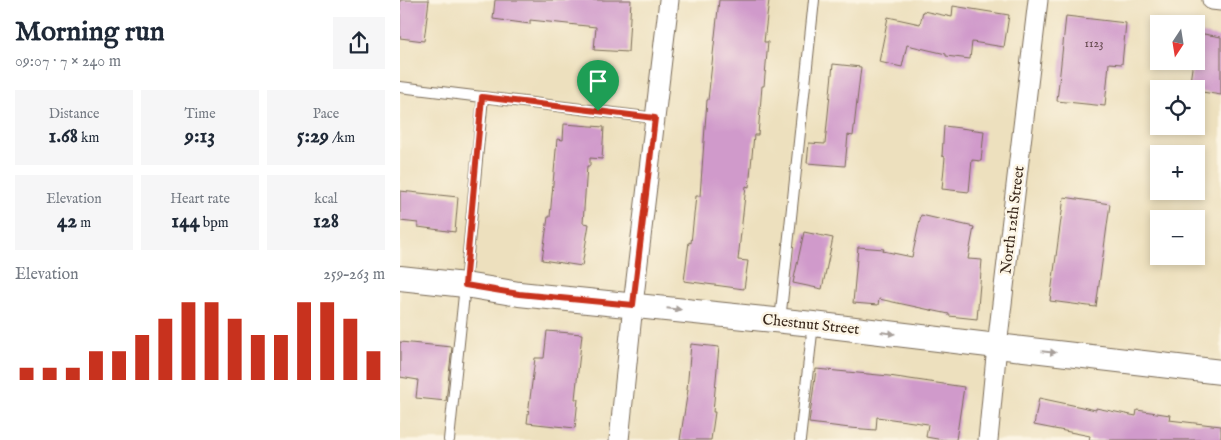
<!DOCTYPE html>
<html lang="en">
<head>
<meta charset="utf-8">
<style>
  body { margin:0; font-family:"IM FELL English",serif; background:#f6f6f7; color:#1f2937; height:100vh; display:flex; flex-direction:column; font-size:19px; white-space:nowrap }
  * { box-sizing:border-box; margin:0 }
  p { font-size:16px; color:#747a83 }
  .icon { flex:none; width:28px; height:28px; fill:none; stroke:currentColor; stroke-width:2; stroke-linecap:round; stroke-linejoin:round }
  .map { position:relative; flex:1; overflow:hidden }
  .panel { display:flex; flex-direction:column; background:#fff; width:400px }
  .panel>* { flex:none }
  .needle { width:32px; rotate:192deg }
  .buttons { position:absolute; left:750px; top:15px; display:grid; gap:10px }
  .buttons a { display:grid; place-items:center; width:55px; height:55px; border-radius:0px; background:#fff; box-shadow:0 2px 8px #0003; font-size:25px }
  .pin { position:absolute; display:grid; place-items:center; width:42px; height:42px; color:#fff; margin:-51px -21px; border-radius:50% 50% 50% 0; rotate:-45deg; box-shadow:0 0 5px #0007 }
  .pin .icon { rotate:45deg }
  .round { display:grid; place-items:center; flex:none; width:52px; height:52px; border-radius:0px; background:#f6f6f7 }
  .summary { display:flex; align-items:center; justify-content:space-between; height:85px; padding:0 15px }
  h1 { font-size:28px; font-weight:800; line-height:38px }
  .metrics { display:grid; grid-template-columns:repeat(3,1fr); gap:8px; height:85px; padding:5px 15px }
  .metrics div { display:grid; align-content:center; border-radius:0px; background:#f6f6f7; text-align:center }
  .metrics b { font-size:21px; font-weight:800 }
  .metrics small { font-size:14px; font-weight:400 }
  .metrics p { font-size:14px }
  .chart { height:140px; padding:10px 15px }
  .chart p { display:flex; justify-content:space-between }
  .chart svg { width:100%; height:90px; margin-top:5px; stroke:#c8321e; stroke-width:6 }
  main { display:flex; flex:1; min-height:0 }
  .map>svg:first-child { display:block }
  .building { fill:#d09acb }
  .lines { fill:none; stroke-linecap:round; stroke-linejoin:round }
  .service-casing { stroke:#796a56; stroke-width:12 }
  .minor-casing { stroke:#796a56; stroke-width:21 }
  .tertiary-casing { stroke:#796a56; stroke-width:26 }
  .service { stroke:#fff; stroke-width:10 }
  .minor { stroke:#fff; stroke-width:19 }
  .tertiary { stroke:#fff; stroke-width:24 }
  .oneway { fill:#a79f9a }
  .route-casing { stroke:#fff; stroke-width:10 }
  .route { stroke:#c8321e; stroke-width:6 }
  .labels { text-anchor:middle; stroke-width:5; stroke-linejoin:round; paint-order:stroke }
  .number-label { font-size:12px; fill:#604649 }
  .street-label { font-size:15px; fill:#3b2a1e; stroke:#fcf5e5 }
</style>
</head>
<body>
<main>
<section class="panel">
<div class="summary"><div><h1>Morning run</h1><p>09:07 · 7 × 240 m</p></div><a class="round"><svg class="icon" aria-label="share" viewBox="0 0 24 24"><path d="M12 15V3M7 8l5-5 5 5M5 13v7h14v-7"/></svg></a></div>
<div class="metrics">
<div><p>Distance</p><b>1.68<small> km</small></b></div>
<div><p>Time</p><b>9:13</b></div>
<div><p>Pace</p><b>5:29<small> /km</small></b></div>
</div>
<div class="metrics">
<div><p>Elevation</p><b>42<small> m</small></b></div>
<div><p>Heart rate</p><b>144<small> bpm</small></b></div>
<div><p>kcal</p><b>128</b></div>
</div>
<div class="chart"><p><span>Elevation</span>259–263 m</p>
<svg viewBox="0 0 160 44" preserveAspectRatio="none"><path d="M5 44V38M15 44V38M25 44V38M35 44V30M45 44V30M55 44V22M65 44V14M75 44V6M85 44V6M95 44V14M105 44V22M115 44V22M125 44V6M135 44V6M145 44V14M155 44V30"/></svg>
</div>
</section>
<div class="map">
<svg width="821" height="440" viewBox="0 0 821 440">
  <rect width="100%" height="100%" fill="#fcf5e5"/>
  <filter id="ink" filterUnits="userSpaceOnUse"><feTurbulence type="fractalNoise" baseFrequency=".02" numOctaves="2"/><feDisplacementMap in="SourceGraphic" scale="10" xChannelSelector="R" yChannelSelector="G"/><feConvolveMatrix kernelMatrix="1 2 1 2 8 2 1 2 1" color-interpolation-filters="sRGB"/></filter>
  <filter id="wash" filterUnits="userSpaceOnUse"><feTurbulence type="fractalNoise" baseFrequency=".0096" numOctaves="4" result="noise"/><feDisplacementMap in="SourceGraphic" scale="20" xChannelSelector="R" yChannelSelector="G"/><feGaussianBlur stdDeviation="1.12" result="paint"/><feColorMatrix in="noise" values="0 0 0 0 0 0 0 0 0 0 0 0 0 0 0 0 0 1.4 0 .05"/><feComposite in="paint" operator="in"/></filter>
  <g filter="url(#wash)">
    <rect width="100%" height="100%" fill="#ede0be"/>
    <g id="blocks">
      <g class="building">
        <path d="M0,0H29L24,41L0,38Z"/>
        <path d="M95,0H231L228,52L194,50L196,27L130,20V24L93,19Z"/>
        <path d="M319,0H369L364,42H368L364,86H362L358,135H354L349,187L346,186L338,260L348,261L344,289L284,281L289,242L291,243L296,196H300L307,100H308Z"/>
        <path d="M553,6L609,15L604,47L572,42L570,59L546,56V54L507,45L502,67L479,62L488,17L520,24L523,11L552,17Z"/>
        <path d="M666,16L726,23L722,64L709,63L705,106L657,101Z"/>
        <path d="M798,33L821,37V95L796,91V89H789L793,61H796V44Z"/>
        <path d="M433,64L461,67L453,136L448,135L445,166L407,163L409,143L425,144Z"/>
        <path d="M164,124L204,127L202,159L190,158V166H187L183,223L189,224L182,266L142,260L148,217H150L157,139L163,140Z"/>
        <path d="M544,126L584,131L581,161L572,160L569,192L542,189L545,157L542,156Z"/>
        <path d="M0,191L58,197L55,232L18,227V223L0,221Z"/>
        <path d="M664,197L710,204L696,307L650,301Z"/>
        <path d="M521,215L574,227L568,259L582,260L577,319L549,316V314L479,299L478,305L453,303L458,247L484,249L483,251L512,257Z"/>
        <path d="M404,232L433,238L422,289L393,283Z"/>
        <path d="M147,331L182,334L175,399H178L175,428L127,423L135,358H144Z"/>
        <path d="M0,342L52,347L46,401L16,398L18,380L0,377Z"/>
        <path d="M291,344L319,347L313,412H315L311,440H280L288,390H287Z"/>
        <path d="M416,369L489,376L564,387L556,440H543L526,437L528,424L477,417L476,430L450,428L409,423Z"/>
        <path d="M639,398L696,410V408L736,416L737,410L770,415L769,420L821,426V440H689L690,436L634,425Z"/>
      </g>
    </g>
  </g>
  <g filter="url(#ink)">
    <use href="#blocks" fill-opacity="0" stroke="#796a56" stroke-width="1"/>
    <g class="lines">
      <g class="service-casing">
        <g id="service">
          <path d="M0,87L255,118"/>
          <path d="M380,321L414,0"/>
          <path d="M49,440L65,285L83,97"/>
          <path d="M400,440L413,324"/>
        </g>
      </g>
      <g class="minor-casing">
        <g id="minor">
          <path d="M812,0L821,1"/>
          <path d="M219,440L233,305L269,0"/>
          <path d="M588,440L597,346L638,0"/>
        </g>
      </g>
      <g class="tertiary-casing">
        <path id="tertiary" d="M0,278L65,285L119,294L413,324L597,346L821,372"/>
      </g>
      <use href="#service" class="service"/>
      <use href="#minor" class="minor"/>
      <use href="#tertiary" class="tertiary"/>
    </g>
    <defs><path id="oneway-solid" d="M-6-.8H1V-3.2L6.5 0L1 3.2V.8H-6Z" transform="scale(1.25)"/></defs>
    <g class="oneway">
      <use href="#oneway-solid" transform="translate(274 309) rotate(6)"/>
      <use href="#oneway-solid" transform="translate(488 333) rotate(7)"/>
      <use href="#oneway-solid" transform="translate(649 352) rotate(6)"/>
    </g>
  </g>
  <g class="lines" filter="url(#ink)">
    <g class="route-casing">
      <path id="route" d="M82,97L255,118L233,305L119,294L65,285Z"/>
    </g>
    <use href="#route" class="route"/>
  </g>
  <g class="labels">
    <g class="number-label">
      <text x="694" y="47">1123</text>
    </g>
    <g class="street-label">
      <text transform="translate(612 220) rotate(-83)" y="5">North 12th Street</text>
      <text transform="translate(411 324) rotate(6)" y="5">Chestnut Street</text>
    </g>
  </g>
</svg>
<div class="buttons">
<a><svg class="needle" viewBox="-14 -14 28 28"><path d="M0-13l5 13h-10z" fill="#e53935"/><path d="M0 13l5-13h-10z" fill="#747a83"/></svg></a>
<a><svg class="icon" aria-label="locate" viewBox="0 0 24 24"><circle cx="12" cy="12" r="6"/><path d="M12 2v4M12 18v4M2 12h4M18 12h4"/></svg></a>
<a>+</a>
<a>−</a>
</div>
<div class="pin" style="left:198px;top:111px;background:#1e9e55"><svg class="icon" aria-label="arrive" viewBox="0 0 24 24"><path d="M6 21V4h12l-3 4 3 4H6"/></svg></div>
</div>
</main>
</body>
</html>
